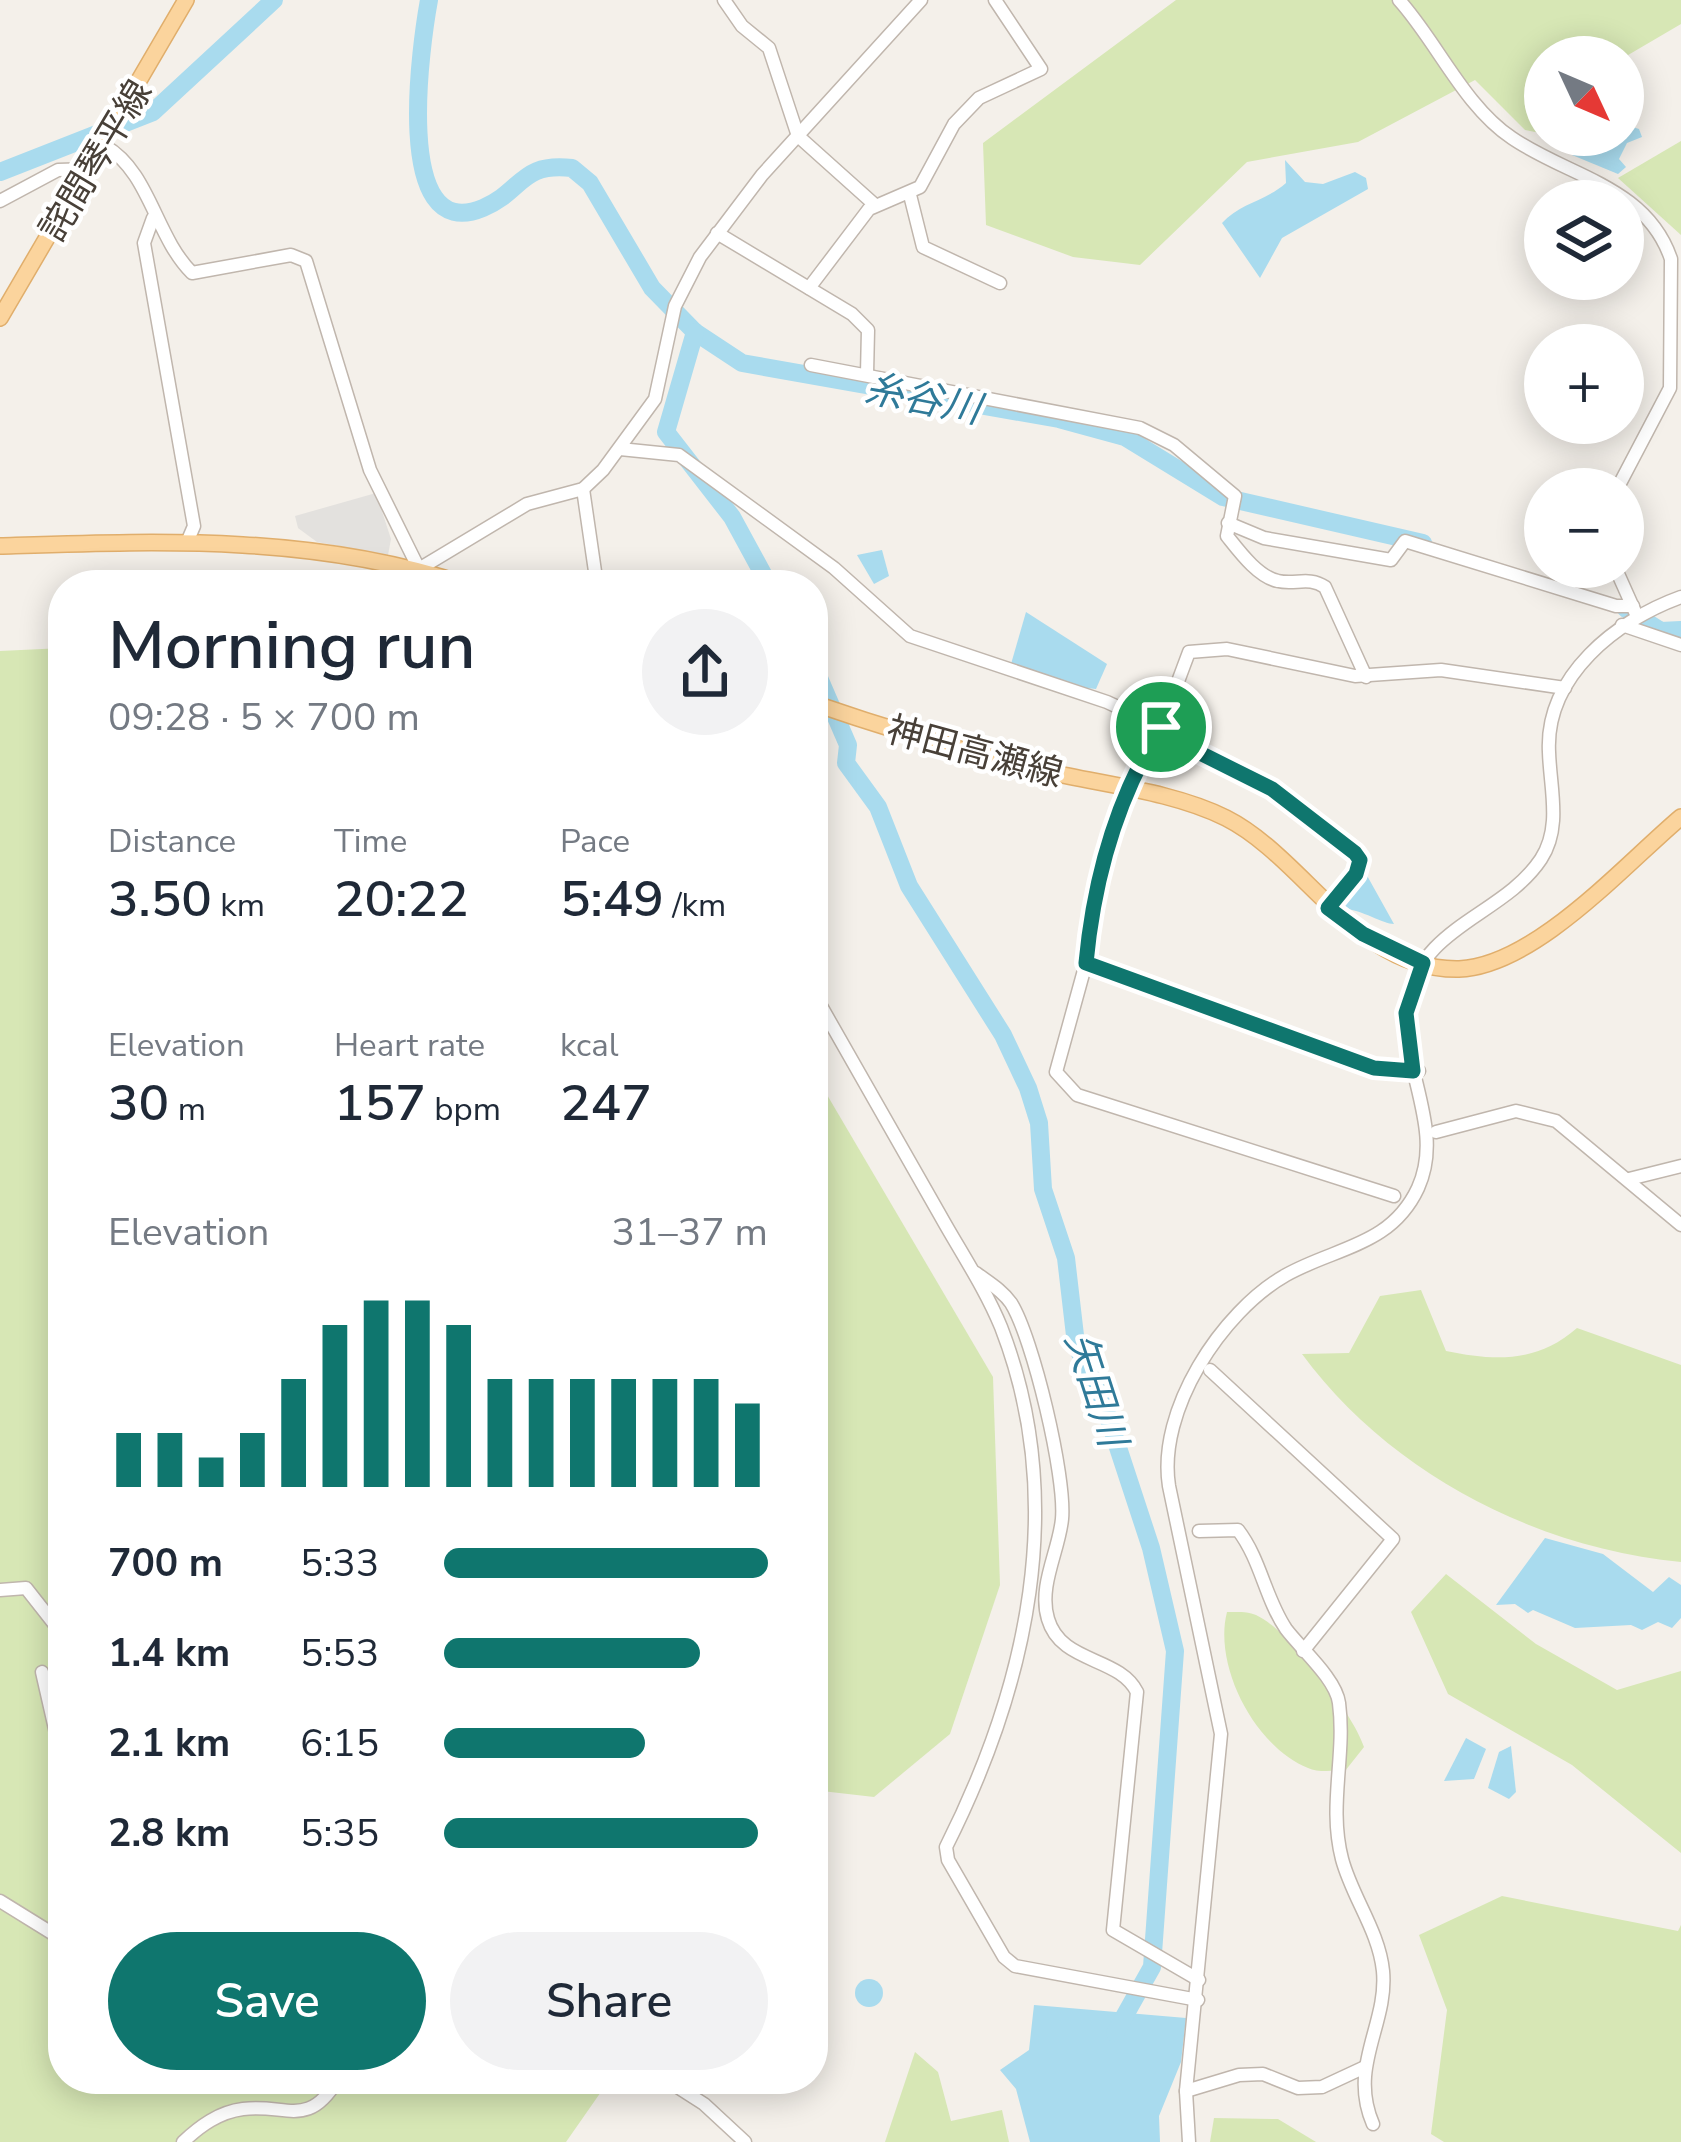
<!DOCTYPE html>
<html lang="en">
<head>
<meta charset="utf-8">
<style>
  body { margin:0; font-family:"Nunito Sans","Noto Sans JP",sans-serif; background:#f2f2f3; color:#1f2937; height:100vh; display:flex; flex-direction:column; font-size:45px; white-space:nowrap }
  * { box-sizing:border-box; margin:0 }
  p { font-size:39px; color:#747a83 }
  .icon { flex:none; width:66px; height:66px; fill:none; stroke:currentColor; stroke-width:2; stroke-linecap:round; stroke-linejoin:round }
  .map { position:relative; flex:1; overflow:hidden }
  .side { position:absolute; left:48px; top:570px; width:780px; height:1524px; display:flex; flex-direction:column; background:#fff; border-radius:48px; box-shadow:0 6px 30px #0003 }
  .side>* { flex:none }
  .needle { width:78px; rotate:134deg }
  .tools { position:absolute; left:1524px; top:36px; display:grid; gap:24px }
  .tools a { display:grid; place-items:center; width:120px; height:120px; border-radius:50%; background:#fff; box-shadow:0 6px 30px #0003; font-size:60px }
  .pin { position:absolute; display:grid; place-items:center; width:102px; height:102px; color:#fff; margin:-51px; border:6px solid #fff; border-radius:50%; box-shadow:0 3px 12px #0007 }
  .round { display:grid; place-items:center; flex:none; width:126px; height:126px; border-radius:63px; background:#f2f2f3 }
  .summary { display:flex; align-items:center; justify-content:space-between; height:204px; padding:0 60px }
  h1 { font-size:66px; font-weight:600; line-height:90px }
  .figures { display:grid; grid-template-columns:repeat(3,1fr); gap:18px; height:204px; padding:12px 60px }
  .figures div { display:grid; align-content:center }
  .figures b { font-size:51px; font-weight:600 }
  .figures small { font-size:33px; font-weight:400 }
  .figures p { font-size:33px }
  .chart { height:336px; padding:24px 60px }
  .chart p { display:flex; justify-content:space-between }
  .chart svg { width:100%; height:216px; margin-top:12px; stroke:#0f766e; stroke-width:6 }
  .cta { display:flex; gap:24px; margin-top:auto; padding:24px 60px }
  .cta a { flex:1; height:138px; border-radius:72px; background:#0f766e; color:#fff; font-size:48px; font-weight:600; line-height:138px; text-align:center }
  .cta a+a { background:#f2f2f3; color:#1f2937 }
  ul { padding:0 60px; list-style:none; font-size:39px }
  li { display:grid; grid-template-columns:192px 144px 1fr; align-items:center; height:90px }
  li i { height:30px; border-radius:15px; background:#0f766e }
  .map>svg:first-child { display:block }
  .green { fill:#d7e7b5 }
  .parking { fill:#e3e1de }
  .water { fill:#a9dbee }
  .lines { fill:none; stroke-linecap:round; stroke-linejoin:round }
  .river { stroke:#a9dbee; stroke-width:18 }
  .minor-casing { stroke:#c0b6ad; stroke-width:15 }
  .major-casing { stroke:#e0ae6c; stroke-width:18 }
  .minor { stroke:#fff; stroke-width:12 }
  .major { stroke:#fbd49d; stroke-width:15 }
  .route-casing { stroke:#fff; stroke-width:24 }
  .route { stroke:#0f766e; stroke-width:15 }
  .labels { text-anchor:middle; stroke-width:9; stroke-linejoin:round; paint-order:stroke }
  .street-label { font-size:36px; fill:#484038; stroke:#fff }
  .water-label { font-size:39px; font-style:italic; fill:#2f7a99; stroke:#fff }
</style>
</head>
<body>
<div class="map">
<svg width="1681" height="2142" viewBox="0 0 1681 2142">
  <rect width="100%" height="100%" fill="#f4f0ea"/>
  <g class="green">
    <path d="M1176,0H1681V24L1623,58L1545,57V134L1525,130L1475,80L1358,142L1247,162L1140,265L1073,257L986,225L983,143Z"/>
    <path d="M1681,141V235L1618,178Z"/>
    <path d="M63,648V2079H610L566,2142H0V651Z"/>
    <path d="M813,1071L993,1377L1000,1585L950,1734L874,1797L813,1790Z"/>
    <path d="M1421,1290L1446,1351C1495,1361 1537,1363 1577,1328L1681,1365V1562C1534,1548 1389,1472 1302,1354L1349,1353L1380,1296Z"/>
    <path d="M1446,1574L1536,1644L1617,1690L1681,1671V1853L1572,1765L1448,1694L1411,1612Z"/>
    <path d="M1227,1612C1237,1612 1247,1611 1256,1615C1289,1630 1353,1713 1364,1747L1345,1771C1334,1770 1318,1773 1308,1768C1255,1747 1213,1666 1227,1612Z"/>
    <path d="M1502,1896L1678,1931L1681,1925V2142H1444L1431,2134L1447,2010L1419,1935Z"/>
    <path d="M915,2052L938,2072L951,2121L1002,2110L1009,2142H885Z"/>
    <path d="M1214,2118L1278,2119L1316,2142H1210Z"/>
  </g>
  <path class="parking" d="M376,493L391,539L388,555L317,542L298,528L295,516Z"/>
  <g class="water">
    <path d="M1623,124L1639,129L1642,137L1627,143L1619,159L1626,167L1618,174L1572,155L1591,135H1623Z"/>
    <path d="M1285,160L1305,182L1323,184L1355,172L1366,178L1368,189L1282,238L1260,278L1222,223C1240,203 1266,201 1286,183Z"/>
    <path d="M882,550L889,576L874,584L857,555Z"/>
    <path d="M1026,612L1107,664L1096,689L1067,686L1011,664Z"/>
    <path d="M1365,872L1394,924C1383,924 1363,910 1341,908L1342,898Z"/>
    <path d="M1545,1538L1603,1554L1653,1592L1669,1577L1681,1585V1618L1672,1628L1658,1622L1642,1630L1631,1625L1575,1628L1533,1610L1528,1613L1515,1604L1496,1605Z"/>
    <path d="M1466,1738L1486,1749L1474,1779L1444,1781Z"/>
    <path d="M1511,1746L1516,1792L1509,1799L1488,1788L1499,1752Z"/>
    <circle cx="869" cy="1993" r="14"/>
    <path d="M1034,2005L1186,2018L1181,2062L1159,2116L1160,2142H1030L1016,2089L1000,2070L1029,2050Z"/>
  </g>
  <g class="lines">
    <g class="river">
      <path d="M429,0C422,38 390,247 483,208C523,191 520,162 572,168L590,183L652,288L695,332L742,363L1059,419L1125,437L1223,497L1423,543"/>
      <path d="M0,172L153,112L274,0"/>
      <path d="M695,332L666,432L732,517L769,585"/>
      <path d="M1626,609L1661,631L1681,630"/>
      <path d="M813,664L848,745L846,763L878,807L909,886L1003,1035L1028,1088L1039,1123L1043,1189L1066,1258L1076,1344L1107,1414L1151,1548L1175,1651L1152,1967L1115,2033"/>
    </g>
    <g class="minor-casing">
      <g id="minor">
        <path d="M724,0L742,26L769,48L798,136L875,205"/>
        <path d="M1399,0C1437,42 1464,106 1512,138C1569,177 1646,186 1671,259L1670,388L1617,489"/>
        <path d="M105,146C150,172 155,236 192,273L291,255L306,261L370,470L419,569L527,504L583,489L603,470L655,399L675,306L700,257L762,175L921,0"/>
        <path d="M910,195L923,247L1000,283"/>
        <path d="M0,201L58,170L91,169"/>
        <path d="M153,218L144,243L194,526L188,540"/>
        <path d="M717,233L852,314L868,330L867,374"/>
        <path d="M809,288L869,209L920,187L954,124L979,98L1041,69L995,0"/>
        <path d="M811,365L1140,428L1174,445L1235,496L1227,536C1239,551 1258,577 1278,581C1295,585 1309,576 1325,587L1366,677"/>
        <path d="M620,449L679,455L834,568L910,636L1107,702L1161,727L1124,789L1091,907L1086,963L1056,1072L1077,1095L1394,1196"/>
        <path d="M583,489L597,585"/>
        <path d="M1228,523L1264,538L1391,560L1405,541L1616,606H1633"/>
        <path d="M1615,567L1636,614"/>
        <path d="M1622,625L1681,645"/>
        <path d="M1328,908L1356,875L1355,853L1272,789L1172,739L1161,727L1189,652L1227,649L1355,676L1441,670L1565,688"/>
        <path d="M1086,963L1374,1068L1419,1071"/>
        <path d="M813,992C855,1067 898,1140 940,1215C960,1251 985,1288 1001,1327C1069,1502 1027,1686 946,1847L948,1860L1004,1957L1015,1966L1198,2000"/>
        <path d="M1436,1132L1516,1111L1556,1121L1681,1225"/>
        <path d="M1629,1179L1681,1166"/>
        <path d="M976,1273C988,1282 1002,1290 1011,1303C1033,1338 1066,1477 1062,1519C1059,1551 1038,1586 1048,1619C1061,1664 1119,1656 1137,1692L1113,1930L1199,1980"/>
        <path d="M1210,1370L1393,1539L1303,1651"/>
        <path d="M1199,1531L1238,1530C1261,1560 1265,1598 1286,1629C1301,1649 1336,1679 1339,1703C1346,1756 1328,1805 1342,1859C1352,1897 1379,1931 1383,1971C1388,2025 1348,2066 1373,2124"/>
        <path d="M0,1590L26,1588L63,1635"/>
        <path d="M42,1672L63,1764"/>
        <path d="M0,1901L63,1940"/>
        <path d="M665,2079L704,2104L745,2142"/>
        <path d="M1186,2091L1239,2075L1263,2074L1298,2088L1322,2087L1365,2067"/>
        <path d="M183,2142C200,2126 219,2112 243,2109C286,2103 308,2130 338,2079"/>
        <path d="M1189,2142L1186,2091L1221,1734L1169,1486C1157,1411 1221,1312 1286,1275C1336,1247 1391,1246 1418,1188C1446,1127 1397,1064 1408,1001C1421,925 1503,916 1541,859C1562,827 1550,788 1549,752C1545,676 1617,620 1681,597"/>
      </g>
    </g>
    <g class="major-casing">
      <g id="major">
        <path d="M0,318L186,0"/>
        <path d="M0,546C157,541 314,534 466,585"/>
        <path d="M813,703C891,730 969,753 1049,772C1106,785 1174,792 1226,818C1305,858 1357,971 1459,969C1535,966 1624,865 1681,817"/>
      </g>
    </g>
    <use href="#minor" class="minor"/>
    <use href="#major" class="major"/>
  </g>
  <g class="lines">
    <g class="route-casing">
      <path id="route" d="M1161,727L1172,739L1272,789L1355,853L1360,860L1356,874L1328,908L1363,934L1423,963L1406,1013L1413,1071L1374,1068L1086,963C1094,878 1116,799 1161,727Z"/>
    </g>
    <use href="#route" class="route"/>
  </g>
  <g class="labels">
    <g class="street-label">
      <text transform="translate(95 160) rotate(-59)" y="13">詫間琴平線</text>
      <text transform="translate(975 751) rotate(15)" y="13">神田高瀬線</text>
    </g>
    <g class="water-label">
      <text transform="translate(923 398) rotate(11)" y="14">糸谷川</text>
      <text transform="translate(1097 1389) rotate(72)" y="14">矢田川</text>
    </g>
  </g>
</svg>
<div class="tools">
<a><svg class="needle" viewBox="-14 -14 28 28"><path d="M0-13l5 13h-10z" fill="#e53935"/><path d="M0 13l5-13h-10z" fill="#747a83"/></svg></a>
<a><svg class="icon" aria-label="layers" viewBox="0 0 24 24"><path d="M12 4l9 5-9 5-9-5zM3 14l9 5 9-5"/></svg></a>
<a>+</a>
<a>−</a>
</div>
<div class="pin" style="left:1161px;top:727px;background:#1e9e55"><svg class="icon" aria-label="arrive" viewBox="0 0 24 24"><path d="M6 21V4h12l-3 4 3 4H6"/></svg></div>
<section class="side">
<div class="summary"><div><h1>Morning run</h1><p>09:28 · 5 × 700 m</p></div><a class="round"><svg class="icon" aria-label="share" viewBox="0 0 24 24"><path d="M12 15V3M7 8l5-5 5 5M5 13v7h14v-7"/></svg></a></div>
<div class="figures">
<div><p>Distance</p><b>3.50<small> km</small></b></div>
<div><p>Time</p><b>20:22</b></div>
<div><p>Pace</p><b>5:49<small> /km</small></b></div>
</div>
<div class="figures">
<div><p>Elevation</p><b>30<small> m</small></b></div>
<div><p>Heart rate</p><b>157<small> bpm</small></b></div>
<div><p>kcal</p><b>247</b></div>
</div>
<div class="chart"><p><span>Elevation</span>31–37 m</p>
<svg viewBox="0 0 160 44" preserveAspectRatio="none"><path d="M5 44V33M15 44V33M25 44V38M35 44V33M45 44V22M55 44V11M65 44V6M75 44V6M85 44V11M95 44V22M105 44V22M115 44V22M125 44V22M135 44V22M145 44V22M155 44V27"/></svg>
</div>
<ul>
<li><b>700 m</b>5:33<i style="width:100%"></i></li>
<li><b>1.4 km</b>5:53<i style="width:79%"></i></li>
<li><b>2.1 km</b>6:15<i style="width:62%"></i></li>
<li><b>2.8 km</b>5:35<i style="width:97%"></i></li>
</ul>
<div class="cta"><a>Save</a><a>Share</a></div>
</section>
</div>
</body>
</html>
